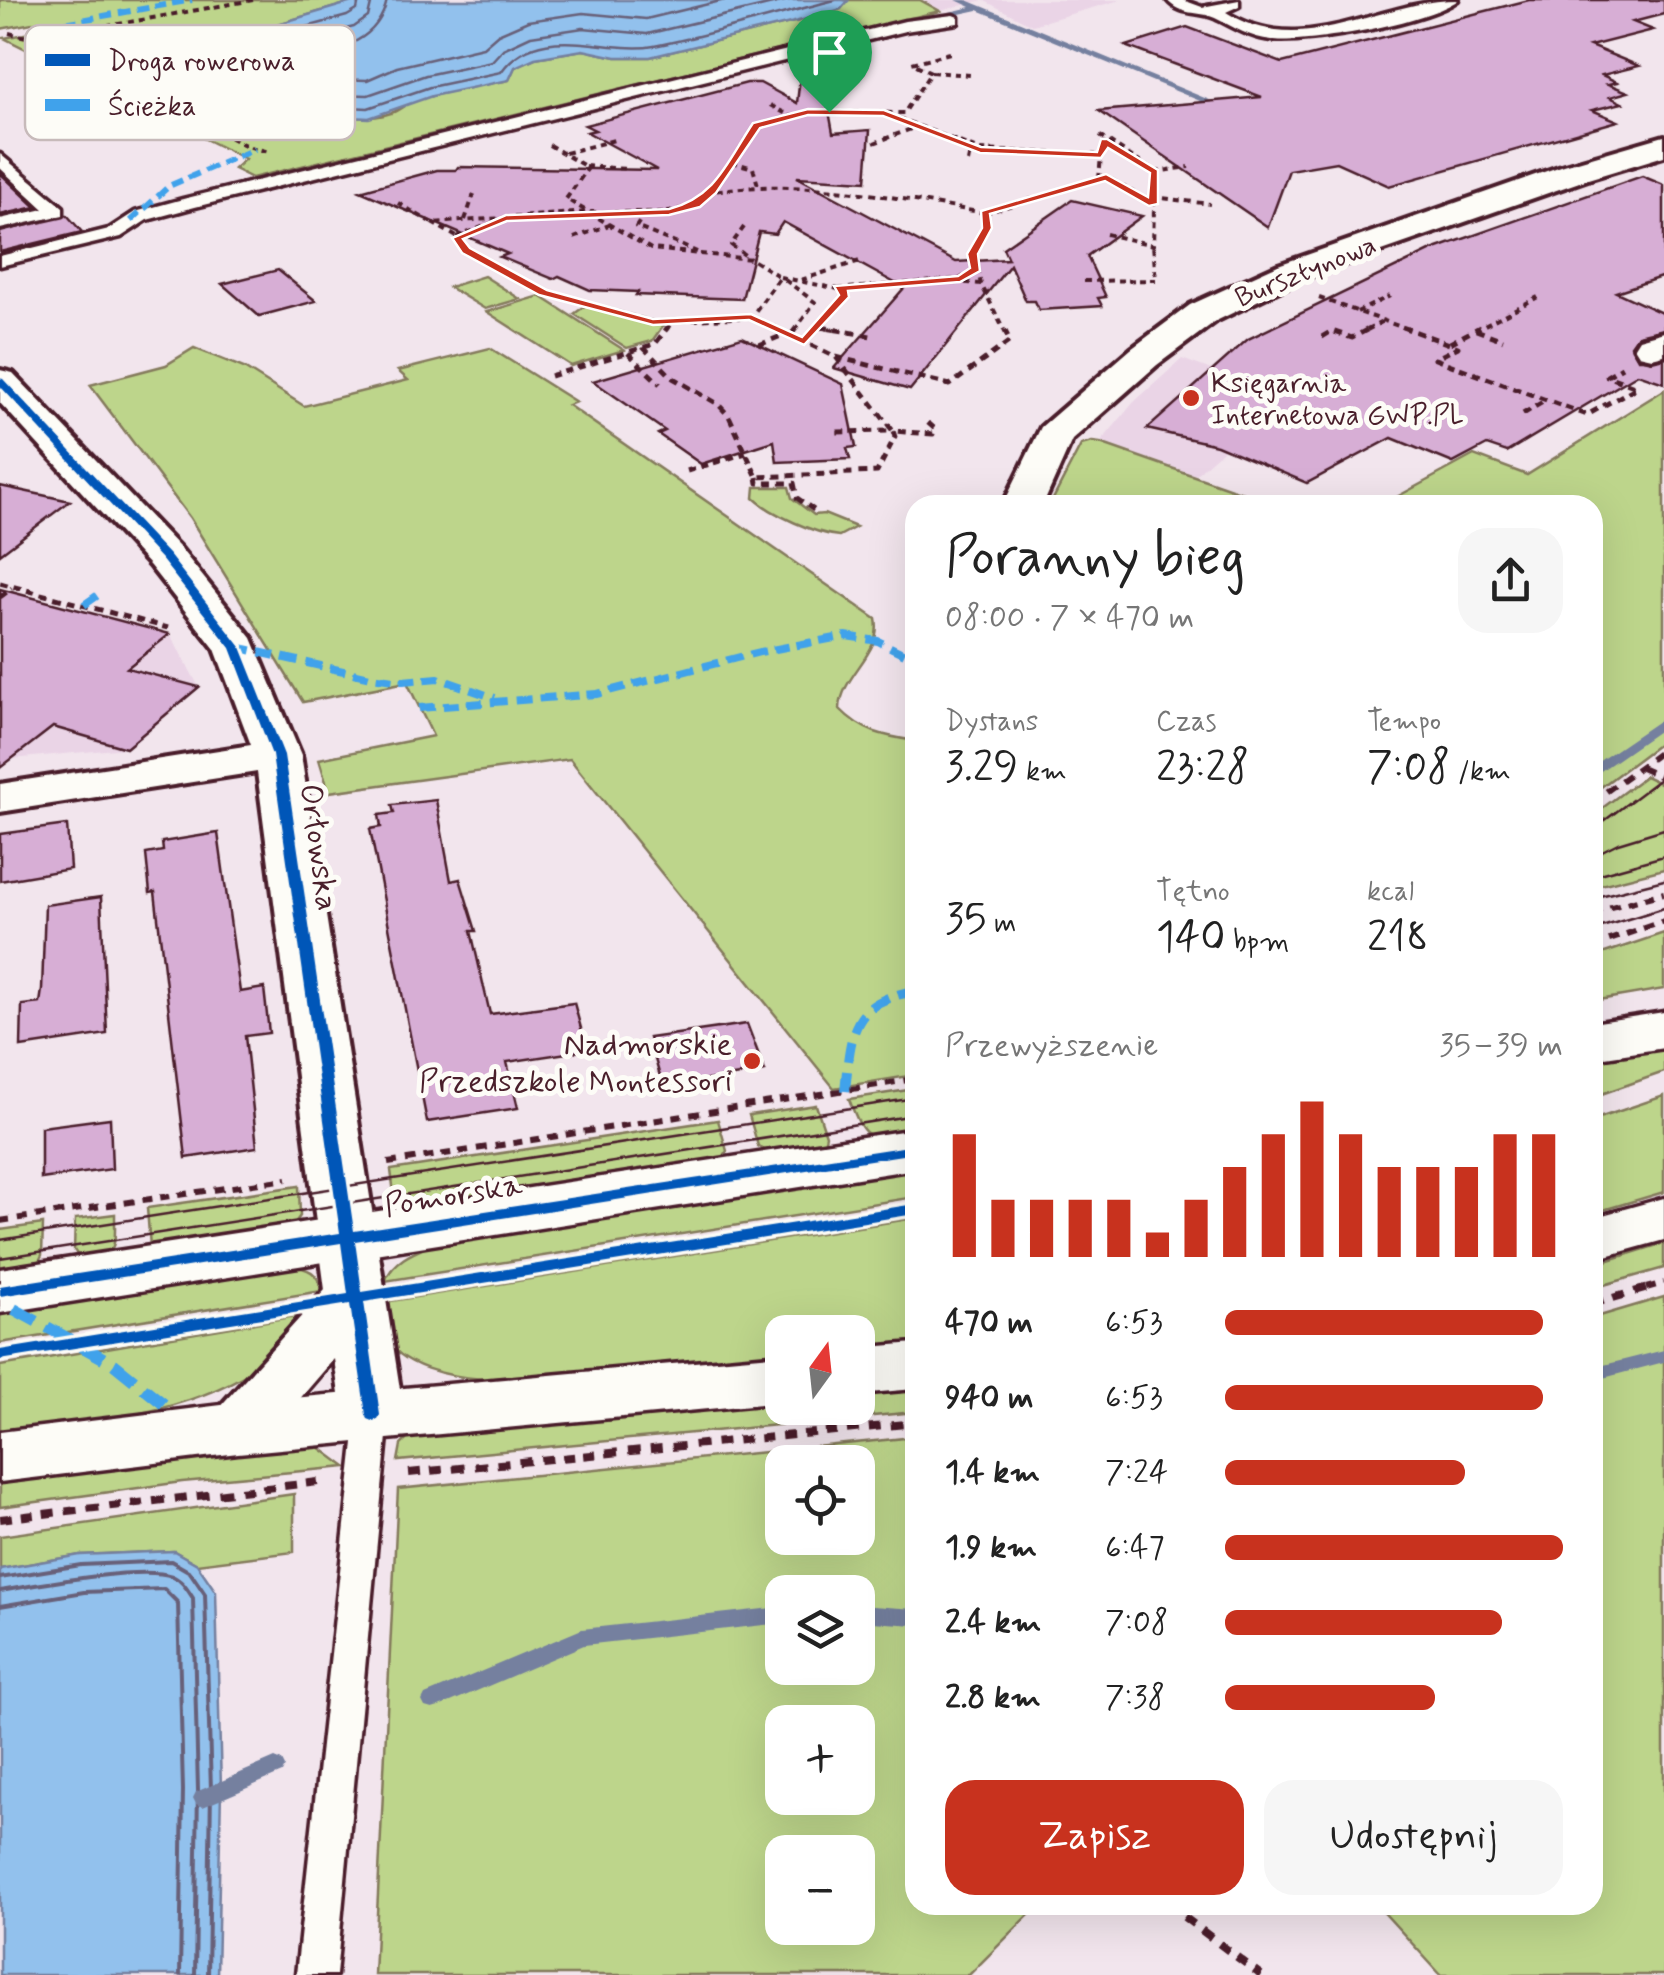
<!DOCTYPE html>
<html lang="pl">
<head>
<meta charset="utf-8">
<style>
  body { margin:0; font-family:Mynerve,sans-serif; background:#f6f6f6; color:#222; height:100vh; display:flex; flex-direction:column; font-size:38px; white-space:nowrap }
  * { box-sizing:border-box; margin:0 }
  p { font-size:32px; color:#767676 }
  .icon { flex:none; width:55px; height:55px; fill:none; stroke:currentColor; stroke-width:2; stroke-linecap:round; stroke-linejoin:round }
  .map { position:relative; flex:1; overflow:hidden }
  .panel { position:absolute; left:905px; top:495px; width:698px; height:1420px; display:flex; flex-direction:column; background:#fff; border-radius:30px; box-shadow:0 10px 40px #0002 }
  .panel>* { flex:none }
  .needle { width:65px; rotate:15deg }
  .fabs { position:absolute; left:765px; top:1315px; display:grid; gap:20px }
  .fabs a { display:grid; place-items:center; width:110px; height:110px; border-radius:20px; background:#fff; box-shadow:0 10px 40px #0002; font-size:50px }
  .pin { position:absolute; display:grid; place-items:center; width:85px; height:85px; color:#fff; margin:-102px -42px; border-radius:50% 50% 50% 0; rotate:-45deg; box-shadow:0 0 10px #0007 }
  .pin .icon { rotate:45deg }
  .round { display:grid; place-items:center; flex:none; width:105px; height:105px; border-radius:30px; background:#f6f6f6 }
  .headline { display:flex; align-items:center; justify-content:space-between; height:170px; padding:0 40px }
  h1 { font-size:55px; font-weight:600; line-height:75px }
  .metrics { display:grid; grid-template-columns:repeat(3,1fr); gap:15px; height:170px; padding:10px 40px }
  .metrics div { display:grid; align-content:center }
  .metrics b { font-size:42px; font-weight:600 }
  .metrics small { font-size:28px; font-weight:400 }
  .metrics p { font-size:28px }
  .chart { height:280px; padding:20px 40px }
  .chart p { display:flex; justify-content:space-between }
  .chart svg { width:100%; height:180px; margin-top:10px; stroke:#c8321e; stroke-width:6 }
  .cta { display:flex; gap:20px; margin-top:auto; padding:20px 40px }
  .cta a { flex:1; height:115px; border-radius:30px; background:#c8321e; color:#fff; font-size:40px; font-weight:600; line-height:115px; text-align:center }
  .cta a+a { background:#f6f6f6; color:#222 }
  ul { padding:0 40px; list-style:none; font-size:32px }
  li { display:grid; grid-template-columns:160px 120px 1fr; align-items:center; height:75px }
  li i { height:25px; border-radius:12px; background:#c8321e }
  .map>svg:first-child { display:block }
  .built { fill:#ead4e6 }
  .green { fill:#bdd58b; stroke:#847a5b; stroke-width:2.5; fill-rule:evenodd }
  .water { fill:#92c1ed; stroke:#75809f; stroke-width:2.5 }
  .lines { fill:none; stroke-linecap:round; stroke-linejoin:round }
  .shore-far1 { stroke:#676079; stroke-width:2.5 }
  .shore { stroke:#676079; stroke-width:4 }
  .stream { fill:#75809f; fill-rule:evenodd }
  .building { fill:#d7aed5; stroke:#4a1f2b; stroke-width:2.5 }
  .lane-casing { stroke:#4a1f2b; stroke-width:7 }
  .street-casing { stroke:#4a1f2b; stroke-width:8 }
  .secondary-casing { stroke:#4a1f2b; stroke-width:7 }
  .path-far3 { stroke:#4a1f2b; stroke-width:4; stroke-dasharray:6 5; stroke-linecap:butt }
  .path-far2 { stroke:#4a1f2b; stroke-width:5; stroke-dasharray:8 6; stroke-linecap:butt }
  .path-far1 { stroke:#4a1f2b; stroke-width:6; stroke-dasharray:10 8; stroke-linecap:butt }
  .path { stroke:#4a1f2b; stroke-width:8; stroke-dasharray:12 10; stroke-linecap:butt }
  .lane { fill:#fdfcf7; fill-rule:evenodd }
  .street { fill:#fdfcf7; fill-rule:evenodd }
  .secondary { fill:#fdfcf7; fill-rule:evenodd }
  .tram { stroke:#4a1f2b; stroke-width:2.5 }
  .quiet-far3 { stroke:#40a2eb; stroke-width:6; stroke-dasharray:12 6; stroke-linecap:butt }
  .quiet-far2 { stroke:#40a2eb; stroke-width:8; stroke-dasharray:16 8; stroke-linecap:butt }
  .quiet-far1 { stroke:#40a2eb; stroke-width:10; stroke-dasharray:20 10; stroke-linecap:butt }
  .quiet { stroke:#40a2eb; stroke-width:12; stroke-dasharray:26 12; stroke-linecap:butt }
  .cycleway-casing { stroke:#fdfcf7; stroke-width:7 }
  .cycleway { fill:#0057b8; fill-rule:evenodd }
  .route { fill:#c8321e; stroke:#fff; stroke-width:2.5; fill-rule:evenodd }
  .poi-dot { fill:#c8321e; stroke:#fdfcf7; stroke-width:4 }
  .labels { text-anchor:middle; stroke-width:10; stroke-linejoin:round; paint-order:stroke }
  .far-street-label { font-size:28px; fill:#4a1f2b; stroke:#fdfcf7 }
  .far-poi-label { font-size:28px; fill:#4a1f2b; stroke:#fdfcf7; text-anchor:start }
  .street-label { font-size:32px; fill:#4a1f2b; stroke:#fdfcf7 }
  .poi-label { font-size:32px; fill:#4a1f2b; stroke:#fdfcf7; text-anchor:end }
  .key { fill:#fdfcf7; stroke:#c7baba; stroke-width:2.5 }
  .key-label { font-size:28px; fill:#4a1f2b }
</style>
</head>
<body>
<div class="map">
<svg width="1664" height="1975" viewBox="0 0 1664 1975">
  <rect width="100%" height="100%" fill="#f2e5ed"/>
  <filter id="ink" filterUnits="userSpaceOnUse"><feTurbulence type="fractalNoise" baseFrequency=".01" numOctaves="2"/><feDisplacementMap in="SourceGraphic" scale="20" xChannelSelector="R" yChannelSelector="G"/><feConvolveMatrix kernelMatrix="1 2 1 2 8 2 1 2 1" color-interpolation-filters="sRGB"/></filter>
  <g filter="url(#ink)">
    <g class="built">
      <path d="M920,0H1120L1032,25L983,0L940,11Z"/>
      <path d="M1182,359L1283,397L1195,475L1100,443L1134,402Z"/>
      <path d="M139,626L170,634L199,687L126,748L12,759L0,755Z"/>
    </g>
    <g class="green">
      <path d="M0,0H359L261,29L207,30L166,44L108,45L122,52L213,59L232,75L227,84C254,109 355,126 391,113C398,111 404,105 411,102C442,91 477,87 509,80L515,67L535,58L583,50L616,57H650L819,16L841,9L847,1L843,0H920L940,11L252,178L234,169L245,159L4,38L52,29L43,21L0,29Z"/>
      <path d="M484,276L520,299L485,309L449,287Z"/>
      <path d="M540,296L624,350L571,366L487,312Z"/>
      <path d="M585,306L652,324L665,323L652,341L627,348L574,314Z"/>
      <path d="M194,348L244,368L304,406L408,380L398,371L490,348L576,402L568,405L876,619C883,653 841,675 840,709C862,732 884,736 915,741V1075L834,1088L570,759L329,792L319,759L433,736L407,682L303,702L190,518L90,385L166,365Z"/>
      <path d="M1664,390V740L1593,793L1592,505H1382L1474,455L1527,475Z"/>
      <path d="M1092,442L1100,443L1277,505H1050L1081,445Z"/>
      <path d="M755,487H789L792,498L814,515L824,514L856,527L839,536C815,534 771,514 754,498Z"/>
      <path d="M1645,776L1664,785V869L1593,887V815Z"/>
      <path d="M1664,933V989L1593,1001V957Z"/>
      <path d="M1664,1047V1072L1593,1097L1592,1058Z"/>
      <path d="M915,1089V1131C868,1137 867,1147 849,1099Z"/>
      <path d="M1664,1096V1192L1593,1213V1120Z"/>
      <path d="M816,1105L826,1135L824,1144L771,1154L758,1146L749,1115Z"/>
      <path d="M718,1120L727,1151L720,1163L414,1210L395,1202L391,1170Z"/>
      <path d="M915,1166V1197L385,1281C393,1261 412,1253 431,1245Z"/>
      <path d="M299,1186L300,1216L291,1228L150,1247L147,1208Z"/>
      <path d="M115,1214C115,1251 118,1254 80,1259L74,1250L75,1219Z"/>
      <path d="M915,1218V1343L858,1348V1332H782V1355L483,1379C451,1377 400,1368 384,1335C380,1326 380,1313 378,1303Z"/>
      <path d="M43,1224L42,1255L37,1265L0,1273V1230Z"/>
      <path d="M1664,1243V1268L1593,1288V1265Z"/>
      <path d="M290,1266C309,1268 318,1272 322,1291L0,1343V1311Z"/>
      <path d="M1664,1297V1975H1441L1377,1905H1592L1593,1318Z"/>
      <path d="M314,1313C298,1329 283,1349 265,1362C189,1417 90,1421 0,1433V1366Z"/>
      <path d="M915,1389V1412L398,1461L401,1445L411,1435L782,1401V1408H858V1394Z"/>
      <path d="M915,1437V1905H1039L969,1975H374L398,1489ZM782,1462H858V1538H782ZM782,1592H858V1668H782ZM782,1722H858V1798H782ZM782,1852H858V1928H782Z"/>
      <path d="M315,1444L346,1467L182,1482L0,1507V1480Z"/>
      <path d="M294,1494V1552L197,1564L174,1551L80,1555L0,1569V1536Z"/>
    </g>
    <g class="water">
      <path d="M359,0H843L848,1L841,9L819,16L650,57H616L583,50L535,58L515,67L509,80L432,96L369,118L330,116L225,91L232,76L216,70L212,59L107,49V45L166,44L207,30L261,29Z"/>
      <path d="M174,1551L197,1564L216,1592L221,1789L217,1975H0V1569L80,1555Z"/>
    </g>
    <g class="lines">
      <g class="shore-far1">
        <path d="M359,0L357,10L347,16L263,39L216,41L213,47L225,62L239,70L243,87L331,106L368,108L430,87L501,72C538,19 607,55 654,46C715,34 775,15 835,0"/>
        <path d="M372,0L368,17L354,27L248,53L246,58L254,75L333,94L368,95L426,75L492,61L503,49L531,36L583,28L647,34L789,0"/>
        <path d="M387,0C377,47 331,50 291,60L288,67L335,79L367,80L397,67L483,47L498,34L528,21L583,13L646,19L725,0"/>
      </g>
      <g class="shore">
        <path d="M0,1578L81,1565L171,1561L190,1572L205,1594L211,1790L208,1975"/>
        <path d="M0,1591C35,1585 142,1565 172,1576C182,1580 187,1589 193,1598L198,1790L195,1975"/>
        <path d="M0,1606L84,1592L164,1589L178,1603L183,1790L180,1975"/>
      </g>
      <g class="stream">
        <path d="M956,0H967L1229,108L1222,110L978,10L941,18V14L971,7Z"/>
        <path d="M75,41L107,42L111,45L107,48L78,46L75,45Z"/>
        <path d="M1664,717V727L1592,777V766Z"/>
        <path d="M1664,1350V1362L1592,1381V1368Z"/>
        <path d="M858,1605L915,1609V1625L858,1621Z"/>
        <path d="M782,1607V1623L584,1645L439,1707L432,1709L425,1707L422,1701L425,1695L582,1629Z"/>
        <path d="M275,1758L282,1761L285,1767L282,1773L210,1804L203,1807L196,1804L193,1798L196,1792Z"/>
      </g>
    </g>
    <g class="building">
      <path d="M1529,0H1664V14L1633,22L1653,30L1590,46L1639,66L1602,75L1617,82L1608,84L1628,92L1610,97L1622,103L1592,110L1618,121L1389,186L1336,162L1289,170L1268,227L1099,111L1262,97L1126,46L1187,27L1282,63Z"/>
      <path d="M819,56L833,133L870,130L866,181L797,177L956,262L1008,259L1003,248L1072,200L1142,216L1087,256L1106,297L1098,298L1102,306L1039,310L1035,301H1026L1010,265L910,390L834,368L904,288L783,222L775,234L759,232L742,299L636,295L638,292L590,290L559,276L553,279L500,257L508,254L360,191L437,170H456L458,167L657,170L587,132L595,130L585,125L747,83H760L797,103L802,60Z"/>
      <path d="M0,173L36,207L0,215Z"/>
      <path d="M1642,176L1664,185V276L1616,292L1664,314V329L1638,335L1631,345L1638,359H1664V383L1638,374L1507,452L1487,445L1453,463L1392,438L1307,483L1217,445L1147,429L1248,339L1432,250Z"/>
      <path d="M67,215L82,232L0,252V232Z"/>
      <path d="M278,270L316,301L259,316L222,284Z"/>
      <path d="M742,337L843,384L856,447L847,448L850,459L777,462L774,441L701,464L658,434L665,431L593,381Z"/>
      <path d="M0,486L70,501L0,554Z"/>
      <path d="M0,589L170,634L127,668L199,687L126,748L53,727L0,768Z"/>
      <path d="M436,800L451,881L460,879L476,931H471L490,1014L574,1003L587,1050L507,1062L518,1108L427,1122L370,829L381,827L379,815L394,813L392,805Z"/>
      <path d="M67,825L70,869L0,881V834Z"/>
      <path d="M218,833L240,992L264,988L269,1033L245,1036L257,1147L186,1158L155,892L150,893L146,854L163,851L162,842Z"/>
      <path d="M101,897L107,1034L21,1047L22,1005L40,1003L42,990L45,905Z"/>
      <path d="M747,1024L765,1071L663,1087L649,1038Z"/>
      <path d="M110,1118L112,1169L41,1179V1127Z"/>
    </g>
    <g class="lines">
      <g class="lane-casing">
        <g id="lane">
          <path d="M1167,0H1183L1202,7L1239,0V6L1226,12C1304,61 1378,0 1458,0C1428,22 1311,44 1272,40C1250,38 1234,27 1215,18C1198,10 1181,17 1167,0Z"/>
          <path d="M953,15L958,17V23L905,31L195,207L147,220L121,237L0,266V256L109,229L135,212L183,199L905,21Z"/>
          <path d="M0,154L63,207V215L0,229V219L44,209L0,168Z"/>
          <path d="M373,1403L385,1406L389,1415L336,1975H296L357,1415L361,1406Z"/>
        </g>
      </g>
      <g class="street-casing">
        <g id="street">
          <path d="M1664,136V156L1588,179L1302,279L1216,321L1157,365L1072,440L1043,505H1003L1041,427L1131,349L1190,305L1278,265L1564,165Z"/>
          <path d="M1664,332V355L1652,358L1639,355L1634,347L1639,339Z"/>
          <path d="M0,370L13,373L180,548L252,638L301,755L404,1415L395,1431L373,1438L351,1431L342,1415L334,1359L260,1445L238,1451L216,1445L206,1428L216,1411L325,1290L257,772L0,812V784L251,745L215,649L150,566L0,403Z"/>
        </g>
      </g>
      <g class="secondary-casing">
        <g id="secondary">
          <path d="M1664,1012V1048L1592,1059V1023Z"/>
          <path d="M915,1129V1169L0,1313V1269Z"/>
          <path d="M1664,1198V1240L1592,1260V1218Z"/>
          <path d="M915,1343V1389L858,1394V1348Z"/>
          <path d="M782,1354V1402L238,1453L0,1482V1432L238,1403Z"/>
        </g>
      </g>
      <g class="path-far3">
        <path d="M253,0L35,39L247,146L269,152"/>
        <path d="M9,33L35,39"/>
        <path d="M950,53L912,63L931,72L904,113L807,112L756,126L713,191C804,178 895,198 985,213L987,228L973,254L981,284L1004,330"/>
        <path d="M931,72L971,75"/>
        <path d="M770,105L790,116"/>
        <path d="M829,112L830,99"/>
        <path d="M888,114L980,150L1101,155L1104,142"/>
        <path d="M1100,136L1155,172"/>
        <path d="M874,143L919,126"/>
        <path d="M549,145L588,168L566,199L651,249L751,259L780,277L751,317L778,330"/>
        <path d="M565,153L618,139"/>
        <path d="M732,162L753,168L758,185"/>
        <path d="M968,162L971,147"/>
        <path d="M585,166L626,169"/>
        <path d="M1099,179L1101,155"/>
        <path d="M1153,197L1210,204"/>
        <path d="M398,203L432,223L589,212H669L697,205L713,191"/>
        <path d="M645,213L636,227L697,252"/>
        <path d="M985,213L1106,177L1152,203"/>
        <path d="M465,220L474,194"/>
        <path d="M432,223L457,237L466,250L543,292L653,322L751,317"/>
        <path d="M744,227L731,245L750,259"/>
        <path d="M1106,234L1153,245L1155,172L1189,167"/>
        <path d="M457,237L500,220"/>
        <path d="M574,238L609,225"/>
        <path d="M780,277L838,289L846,295L815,330"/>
        <path d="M785,280L815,302L795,330"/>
        <path d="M801,280L863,260"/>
        <path d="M1084,281L1156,280L1153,245"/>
        <path d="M954,282L981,284"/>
        <path d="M838,289L960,279L976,269"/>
        <path d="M1319,298L1410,330"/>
        <path d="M1357,312L1390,296"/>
        <path d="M818,327L835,330"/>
        <path d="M666,330L673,321"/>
        <path d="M1367,330L1382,322"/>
        <path d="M1475,330L1538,297"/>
      </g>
      <g class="path-far2">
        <path d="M773,327L836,357L893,431L933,434L935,429L926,421"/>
        <path d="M821,327L871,336"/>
        <path d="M1402,327L1458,347L1435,359L1587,415L1637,387L1607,376L1622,367"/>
        <path d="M1476,330L1503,340"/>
        <path d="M791,335L797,327"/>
        <path d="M1322,337L1332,331L1352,338L1372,327"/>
        <path d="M804,342L817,327"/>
        <path d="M1450,343L1480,327"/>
        <path d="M759,345L786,334"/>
        <path d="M643,347L673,378L718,404L729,416L757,477L877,472L895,437L893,431L836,432"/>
        <path d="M628,353L660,384"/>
        <path d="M836,357L950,385L1010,341L1003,327"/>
        <path d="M550,376L655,344L668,327"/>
        <path d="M1523,414L1546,400"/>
        <path d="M687,471L746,453"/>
        <path d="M757,477L758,483H794L797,498L818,513"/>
        <path d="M0,583L168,628"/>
        <path d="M0,597L12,588"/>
      </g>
      <g class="path-far1">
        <path d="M1641,768L1664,778"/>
        <path d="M1592,802L1664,749"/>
        <path d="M1592,912L1664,893"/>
        <path d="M1592,946L1664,921"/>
        <path d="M388,1163L915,1079"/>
        <path d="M0,1221L287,1179"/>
        <path d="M1646,1288L1664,1283"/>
      </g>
      <g class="path">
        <path d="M1592,1304L1655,1286"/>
        <path d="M409,1473L915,1423"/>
        <path d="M0,1519L327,1481"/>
        <path d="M1184,1917L1261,1975"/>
      </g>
      <use href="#lane" class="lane"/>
      <use href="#street" class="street"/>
      <use href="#secondary" class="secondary"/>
      <g class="tram">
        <path d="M1592,830L1664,776"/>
        <path d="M1592,856L1618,843L1664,829"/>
        <path d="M1592,876L1664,856"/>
        <path d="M1592,898L1664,880"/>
        <path d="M1592,930L1664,908"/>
        <path d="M0,1240L915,1098"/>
        <path d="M0,1258L915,1115"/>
      </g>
      <g class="quiet-far3">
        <path d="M48,26L192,0"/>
        <path d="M131,221L169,186L255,149"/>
      </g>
      <g class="quiet-far2">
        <path d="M84,605L98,595"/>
        <path d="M236,647L370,677L403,681L438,678L495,698"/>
        <path d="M419,708L597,694L760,652L846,636L878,641L915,659"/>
      </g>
      <path class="quiet-far1" d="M845,1091C851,1033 850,1002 915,991"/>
      <path class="quiet" d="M14,1309L114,1364L166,1406"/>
      <g class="cycleway-casing">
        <path id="cycleway" d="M0,378L3,379L169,555L241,647L284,755L354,1231L915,1145V1153L355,1241L362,1292L915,1204V1214L364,1302L380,1415L378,1419L373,1421L368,1419L366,1415L350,1304L0,1360V1350L348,1294L341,1243L0,1296V1286L340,1233L272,755L231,648L161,559L0,386Z"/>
      </g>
      <use href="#cycleway" class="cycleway"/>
    </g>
  </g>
  <path class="route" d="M808,109L884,110L981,147L1097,152L1101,139H1107L1158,170V204L1149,206L1105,181L990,214L992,228L978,254L980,271L960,282L848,291L849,297L804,345L749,320L653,325L539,295L462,253L452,238L506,215L669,209C716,197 727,162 753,123ZM808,115L883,116L980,153L1101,158L1108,148L1150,173L1148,197L1106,174L981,211L982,228L967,254L970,268L958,276L834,286L839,295L802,337L751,314L653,319L547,290L470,248L463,239L507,221L669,215L700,207L716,193L760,128Z"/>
  <g class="poi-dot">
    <circle cx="1191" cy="398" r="10"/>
    <circle cx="752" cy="1061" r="10"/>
  </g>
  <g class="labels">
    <g class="far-street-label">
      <text transform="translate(1305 270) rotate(-22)" y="10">Bursztynowa</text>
    </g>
    <g class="far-poi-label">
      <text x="1211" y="392">Księgarnia<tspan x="1211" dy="32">Internetowa GWP.PL</tspan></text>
    </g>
    <g class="street-label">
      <text transform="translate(320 847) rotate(82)" y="11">Orłowska</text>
      <text transform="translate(453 1194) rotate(-9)" y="11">Pomorska</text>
    </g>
    <g class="poi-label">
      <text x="732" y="1054">Nadmorskie<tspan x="732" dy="37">Przedszkole Montessori</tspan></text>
    </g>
  </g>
  <rect x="25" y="25" width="330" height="115" rx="15" class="key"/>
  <rect x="45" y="54" width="45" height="12" fill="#0057b8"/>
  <rect x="45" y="99" width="45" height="12" fill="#40a2eb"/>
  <g class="key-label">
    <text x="108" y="70">Droga rowerowa</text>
    <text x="108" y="115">Ścieżka</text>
  </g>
</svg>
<div class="fabs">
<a><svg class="needle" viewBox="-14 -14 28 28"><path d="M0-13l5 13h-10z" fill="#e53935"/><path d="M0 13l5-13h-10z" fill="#767676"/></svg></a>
<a><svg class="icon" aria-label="locate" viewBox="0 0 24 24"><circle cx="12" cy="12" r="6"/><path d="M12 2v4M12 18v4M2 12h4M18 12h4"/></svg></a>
<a><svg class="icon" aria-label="layers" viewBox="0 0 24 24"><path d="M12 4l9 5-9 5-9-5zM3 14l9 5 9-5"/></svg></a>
<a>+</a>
<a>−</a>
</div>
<div class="pin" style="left:829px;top:112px;background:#1e9e55"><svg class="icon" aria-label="arrive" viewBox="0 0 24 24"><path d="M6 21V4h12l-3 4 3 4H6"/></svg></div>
<section class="panel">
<div class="headline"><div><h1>Poranny bieg</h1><p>08:00 · 7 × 470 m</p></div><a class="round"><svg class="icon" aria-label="share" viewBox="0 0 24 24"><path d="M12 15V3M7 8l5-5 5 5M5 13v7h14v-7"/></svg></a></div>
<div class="metrics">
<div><p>Dystans</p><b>3.29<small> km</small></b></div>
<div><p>Czas</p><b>23:28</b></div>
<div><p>Tempo</p><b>7:08<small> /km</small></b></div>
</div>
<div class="metrics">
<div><b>35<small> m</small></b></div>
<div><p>Tętno</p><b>140<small> bpm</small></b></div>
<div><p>kcal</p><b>218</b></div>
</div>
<div class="chart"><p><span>Przewyższenie</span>35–39 m</p>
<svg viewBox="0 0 160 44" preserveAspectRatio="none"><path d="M5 44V14M15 44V30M25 44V30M35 44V30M45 44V30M55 44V38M65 44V30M75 44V22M85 44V14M95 44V6M105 44V14M115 44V22M125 44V22M135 44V22M145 44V14M155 44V14"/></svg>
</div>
<ul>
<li><b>470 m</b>6:53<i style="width:94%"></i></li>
<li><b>940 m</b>6:53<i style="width:94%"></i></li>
<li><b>1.4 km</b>7:24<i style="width:71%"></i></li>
<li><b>1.9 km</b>6:47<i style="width:100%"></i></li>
<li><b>2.4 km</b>7:08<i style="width:82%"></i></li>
<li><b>2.8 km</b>7:38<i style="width:62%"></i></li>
</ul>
<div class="cta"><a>Zapisz</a><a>Udostępnij</a></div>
</section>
</div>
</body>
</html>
